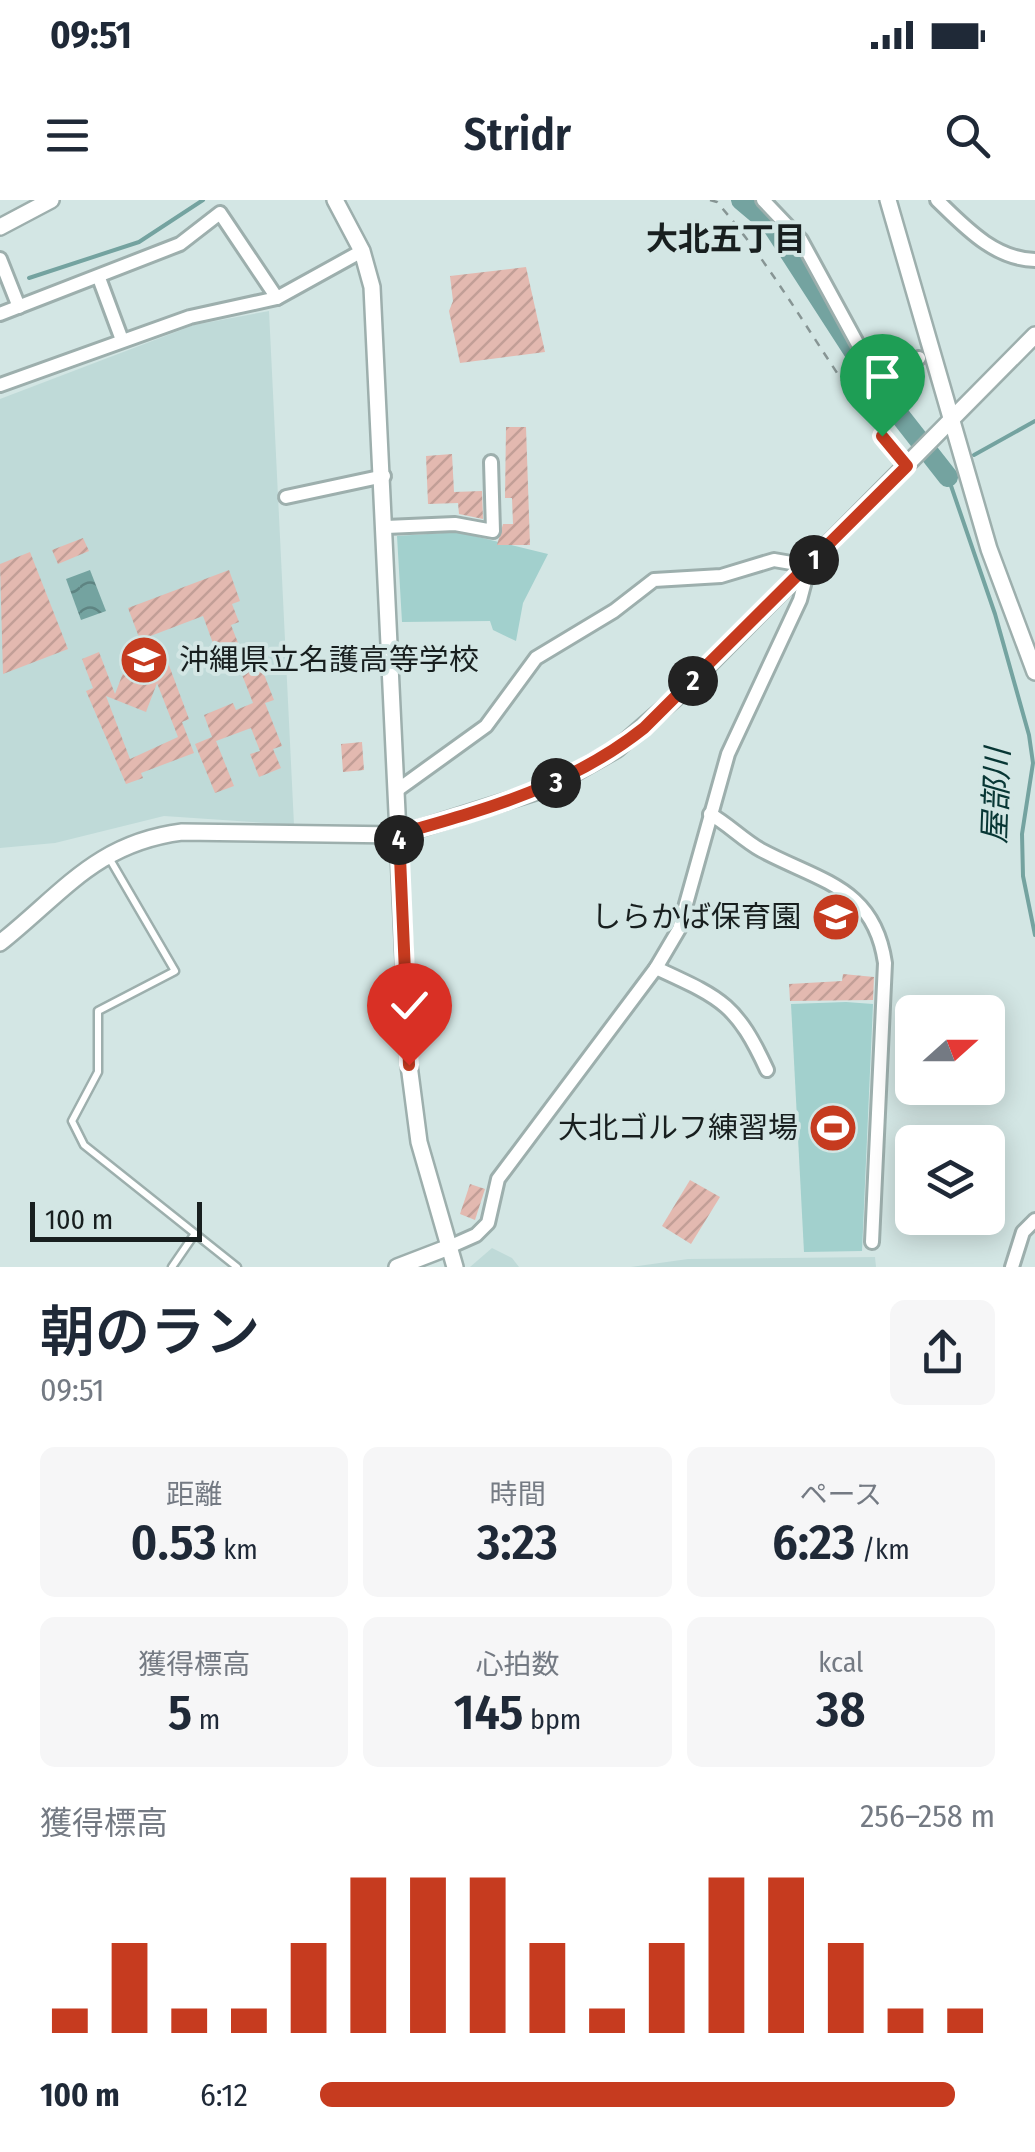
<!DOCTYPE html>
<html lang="ja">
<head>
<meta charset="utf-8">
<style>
  body { margin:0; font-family:"Fira Sans Condensed","Noto Sans JP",sans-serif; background:#f6f6f7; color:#1f2937; height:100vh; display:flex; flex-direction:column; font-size:38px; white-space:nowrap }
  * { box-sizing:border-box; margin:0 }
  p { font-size:32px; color:#747a83 }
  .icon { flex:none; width:55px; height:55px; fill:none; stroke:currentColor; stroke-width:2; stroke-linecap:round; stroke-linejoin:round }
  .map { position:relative; height:1067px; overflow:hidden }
  .details { display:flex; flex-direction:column; background:#fff; flex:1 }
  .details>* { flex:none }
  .needle { width:65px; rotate:69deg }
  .controls { position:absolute; left:895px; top:795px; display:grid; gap:20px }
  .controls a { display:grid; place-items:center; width:110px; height:110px; border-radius:15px; background:#fff; box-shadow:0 5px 25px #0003; font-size:50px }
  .scale { position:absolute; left:30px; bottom:25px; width:172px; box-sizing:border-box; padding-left:10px; border:5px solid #181f1f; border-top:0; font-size:28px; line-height:35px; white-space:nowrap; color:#181f1f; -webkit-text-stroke:8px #d3e6e4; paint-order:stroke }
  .pin { position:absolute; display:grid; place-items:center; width:85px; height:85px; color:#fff; margin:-102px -42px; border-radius:50% 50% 50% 0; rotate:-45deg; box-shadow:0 0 10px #0007 }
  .pin .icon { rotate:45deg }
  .km { position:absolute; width:50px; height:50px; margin:-25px; border-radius:50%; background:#222; color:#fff; font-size:28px; line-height:50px; text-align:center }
  .round { display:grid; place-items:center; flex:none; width:105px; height:105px; border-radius:15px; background:#f6f6f7 }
  .overview { display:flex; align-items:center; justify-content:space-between; height:170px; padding:0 40px }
  h1 { font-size:55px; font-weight:600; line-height:75px }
  .figures { display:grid; grid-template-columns:repeat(3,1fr); gap:15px; height:170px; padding:10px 40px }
  .figures div { display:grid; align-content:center; border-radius:15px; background:#f6f6f7; text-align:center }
  .figures b { font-size:50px; font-weight:600 }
  .figures small { font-size:28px; font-weight:400 }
  .figures p { font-size:28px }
  .chart { height:280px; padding:20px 40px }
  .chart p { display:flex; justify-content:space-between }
  .chart svg { width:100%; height:180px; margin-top:10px; stroke:#c63b1f; stroke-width:6 }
  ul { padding:0 40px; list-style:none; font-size:32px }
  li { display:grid; grid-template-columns:160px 120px 1fr; align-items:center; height:75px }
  li i { height:25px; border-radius:12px; background:#c63b1f }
  .status { display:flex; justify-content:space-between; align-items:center; height:70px; padding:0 50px; background:#fff; direction:ltr }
  .status svg { height:28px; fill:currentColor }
  header { display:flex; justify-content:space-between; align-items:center; height:130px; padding:0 40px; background:#fff; font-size:45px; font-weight:600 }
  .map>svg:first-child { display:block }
  .built { fill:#bfdad8 }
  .green { fill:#a2d0cd }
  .water { fill:url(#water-waves) }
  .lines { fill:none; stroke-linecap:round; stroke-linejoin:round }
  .stream { stroke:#74a3a0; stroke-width:4 }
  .river { stroke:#74a3a0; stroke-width:20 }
  .building { fill:url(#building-hatch); fill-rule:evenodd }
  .service-casing { stroke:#9dafad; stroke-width:11 }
  .minor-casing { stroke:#9dafad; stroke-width:18 }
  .tertiary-casing { stroke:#9dafad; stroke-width:20 }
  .path { stroke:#879594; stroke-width:2.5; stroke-dasharray:8 8; stroke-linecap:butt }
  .service { stroke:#fff; stroke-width:6 }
  .minor { stroke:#fff; stroke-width:12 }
  .tertiary { stroke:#fff; stroke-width:15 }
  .route-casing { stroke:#fff; stroke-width:20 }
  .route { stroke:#c63b1f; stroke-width:12 }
  .labels { text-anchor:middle; stroke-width:8; stroke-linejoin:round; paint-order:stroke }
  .poi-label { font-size:30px; fill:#181f1f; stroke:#d3e6e4; text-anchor:end }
  .neighbourhood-label { font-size:32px; font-weight:bold; fill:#181f1f; stroke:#d3e6e4 }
  .water-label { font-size:32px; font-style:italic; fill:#073634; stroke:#d3e6e4 }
</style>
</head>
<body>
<div class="status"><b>09:51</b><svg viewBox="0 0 49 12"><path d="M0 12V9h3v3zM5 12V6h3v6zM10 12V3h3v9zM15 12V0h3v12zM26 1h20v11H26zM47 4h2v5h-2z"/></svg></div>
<header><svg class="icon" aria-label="menu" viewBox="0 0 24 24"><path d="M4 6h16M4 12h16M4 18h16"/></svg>Stridr<svg class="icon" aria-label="search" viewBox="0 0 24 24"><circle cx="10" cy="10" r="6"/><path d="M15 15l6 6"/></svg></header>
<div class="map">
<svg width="1035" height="1067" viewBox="0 0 1035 1067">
  <defs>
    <pattern id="water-waves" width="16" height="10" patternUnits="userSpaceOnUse" patternTransform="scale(2.5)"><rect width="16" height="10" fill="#74a3a0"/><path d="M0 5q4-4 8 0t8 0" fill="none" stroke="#5e8482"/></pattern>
    <pattern id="building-hatch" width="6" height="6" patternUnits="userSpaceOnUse" patternTransform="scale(2.5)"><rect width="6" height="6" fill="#e3b9b0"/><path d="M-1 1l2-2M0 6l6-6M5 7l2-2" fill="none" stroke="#c29f97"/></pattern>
  </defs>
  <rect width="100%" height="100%" fill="#d3e6e4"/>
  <g class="built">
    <path d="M269,111L294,625L164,616L55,643L0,648V199L194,125Z"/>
    <path d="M492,1048L512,1058L519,1067H470Z"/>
    <path d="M875,1057L876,1067H631L688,1059Z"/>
  </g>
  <g class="green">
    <path d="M458,332L548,354L523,403L516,441L493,430L490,421L402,422L397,336Z"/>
    <path d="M846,802L873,804L862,1051L804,1052L791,804Z"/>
  </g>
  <path class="water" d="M90,370L106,411L81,420L66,379Z"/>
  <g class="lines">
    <g class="stream">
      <path d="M29,78L139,42L203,0"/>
      <path d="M974,255L1035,221"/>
      <path d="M948,277L995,414L1029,535L1033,563L1022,634L1023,676L1035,735"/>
    </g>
    <path class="river" d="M741,0L773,27L872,180L948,277"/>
  </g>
  <g class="building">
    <path d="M526,67L545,152L460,163L449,111L453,101L450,76Z"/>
    <path d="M506,227H526L530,345H497L503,324H513L512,298H505Z"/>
    <path d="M452,254L454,292L482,291L483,319L459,314L458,303L428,304L426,256Z"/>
    <path d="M83,338L89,351L58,364L52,350Z"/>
    <path d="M30,352L68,449L3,474L0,364Z"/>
    <path d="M229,370L240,401L232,404L239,422L231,425L240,448L218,457L203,416L140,440L128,408Z"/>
    <path d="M253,446L274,500L265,503L282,546L273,549L281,568L259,577L250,554L260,551L251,528L216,541L234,586L215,593L195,544L212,537L204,515L233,503L236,510L253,503L234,454Z"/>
    <path d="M99,452L115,494L125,468L156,480L150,466L167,460L189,519L182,522L194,553L141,573L143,578L126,584L86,491L93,488L82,459ZM157,483L178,537L130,559L106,496L146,512Z"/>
    <path d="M362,542L364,570L343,572L341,544Z"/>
    <path d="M843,774L874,777L873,800L790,801L789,784L842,781Z"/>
    <path d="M690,980L720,997L691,1044L662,1026Z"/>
    <path d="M470,984L485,989L475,1020L460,1014Z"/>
  </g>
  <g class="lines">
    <g class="service-casing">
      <g id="service">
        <path d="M108,656L175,771L98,811V872L72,921L84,945L237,1067"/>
        <path d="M172,1067L194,1035"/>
      </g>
    </g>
    <g class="minor-casing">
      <g id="minor">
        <path d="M763,0L801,40L874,174L880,179L919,158"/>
        <path d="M937,0C965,27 994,59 1035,60"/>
        <path d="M0,59L19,107"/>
        <path d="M99,78L122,140"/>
        <path d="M0,114L180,44L220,13L277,98"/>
        <path d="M0,185L190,117L277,98L362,51"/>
        <path d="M286,297L384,276"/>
        <path d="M386,327L455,324L493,331L491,262"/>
        <path d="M396,591L486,526L536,458L614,411L654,380L721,376L774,360L809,366L800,400L728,554L679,729L656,768L498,979L488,1023L476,1035L449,1047"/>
        <path d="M710,614C728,624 743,640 761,650C821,682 874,687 885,763L872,1042"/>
        <path d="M656,768C721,798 736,803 767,870"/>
        <path d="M1012,1067L1023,1032L1035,1020"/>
      </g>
    </g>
    <g class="tertiary-casing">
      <g id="tertiary">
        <path d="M335,0L362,51L372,87L409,865L419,942L455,1067"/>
        <path d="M888,0L989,349L1035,472"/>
        <path d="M0,27L51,0"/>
        <path d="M0,743C63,693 96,643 182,632L399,635L548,588L617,549L679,495L1035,135"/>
        <path d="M397,1067L449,1047"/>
      </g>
    </g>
    <path class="path" d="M710,0L717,2C786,82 829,172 896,254"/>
    <use href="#service" class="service"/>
    <use href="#minor" class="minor"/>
    <use href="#tertiary" class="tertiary"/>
  </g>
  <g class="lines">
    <g class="route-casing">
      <path id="route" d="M409,865L399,634C487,609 571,586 644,528L907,266L882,236"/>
    </g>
    <use href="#route" class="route"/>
  </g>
  <defs>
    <g id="school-disc" transform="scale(2.5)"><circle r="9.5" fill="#c63b1f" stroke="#d3e6e4"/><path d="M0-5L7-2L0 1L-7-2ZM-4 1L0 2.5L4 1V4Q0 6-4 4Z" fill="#fff"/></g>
    <g id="stadium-disc" transform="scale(2.5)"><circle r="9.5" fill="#c63b1f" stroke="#d3e6e4"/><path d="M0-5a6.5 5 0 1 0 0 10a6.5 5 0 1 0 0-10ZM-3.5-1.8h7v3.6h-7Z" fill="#fff"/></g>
  </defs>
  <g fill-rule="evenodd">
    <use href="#school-disc" x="144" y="460"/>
    <use href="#school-disc" x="836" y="717"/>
    <use href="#stadium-disc" x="833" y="928"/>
  </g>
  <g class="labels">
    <g class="poi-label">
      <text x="179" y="470" text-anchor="start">沖縄県立名護高等学校</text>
      <text x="801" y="727">しらかば保育園</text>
      <text x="798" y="938">大北ゴルフ練習場</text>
    </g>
    <g class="neighbourhood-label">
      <text x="726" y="50">大北五丁目</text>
    </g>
    <g class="water-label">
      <text transform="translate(996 596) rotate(-88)" y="11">屋部川</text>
    </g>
  </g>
</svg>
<div class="controls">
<a><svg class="needle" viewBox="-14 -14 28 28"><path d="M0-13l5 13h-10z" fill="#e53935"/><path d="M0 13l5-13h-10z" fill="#747a83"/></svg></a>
<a><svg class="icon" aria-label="layers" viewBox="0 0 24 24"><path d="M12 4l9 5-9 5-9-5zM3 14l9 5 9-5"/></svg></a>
</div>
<div class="scale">100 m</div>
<div class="pin" style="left:882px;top:236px;background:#1e9e55"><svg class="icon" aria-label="arrive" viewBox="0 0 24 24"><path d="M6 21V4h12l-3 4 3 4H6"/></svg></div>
<div class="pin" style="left:409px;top:865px;background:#d93025"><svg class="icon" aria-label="check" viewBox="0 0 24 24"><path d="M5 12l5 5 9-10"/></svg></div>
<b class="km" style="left:814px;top:360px">1</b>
<b class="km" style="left:693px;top:481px">2</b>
<b class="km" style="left:556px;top:583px">3</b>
<b class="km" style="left:399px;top:640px">4</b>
</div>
<section class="details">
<div class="overview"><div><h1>朝のラン</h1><p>09:51</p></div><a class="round"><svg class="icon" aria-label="share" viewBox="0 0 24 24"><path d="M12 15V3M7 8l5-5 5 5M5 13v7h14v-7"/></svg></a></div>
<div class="figures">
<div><p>距離</p><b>0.53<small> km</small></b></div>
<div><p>時間</p><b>3:23</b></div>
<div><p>ペース</p><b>6:23<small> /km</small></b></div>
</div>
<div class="figures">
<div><p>獲得標高</p><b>5<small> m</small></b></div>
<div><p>心拍数</p><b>145<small> bpm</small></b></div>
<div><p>kcal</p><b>38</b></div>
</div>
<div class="chart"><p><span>獲得標高</span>256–258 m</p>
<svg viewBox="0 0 160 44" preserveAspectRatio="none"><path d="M5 44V38M15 44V22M25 44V38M35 44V38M45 44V22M55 44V6M65 44V6M75 44V6M85 44V22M95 44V38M105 44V22M115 44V6M125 44V6M135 44V22M145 44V38M155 44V38"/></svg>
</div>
<ul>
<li><b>100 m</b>6:12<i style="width:94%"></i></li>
</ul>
</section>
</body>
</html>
